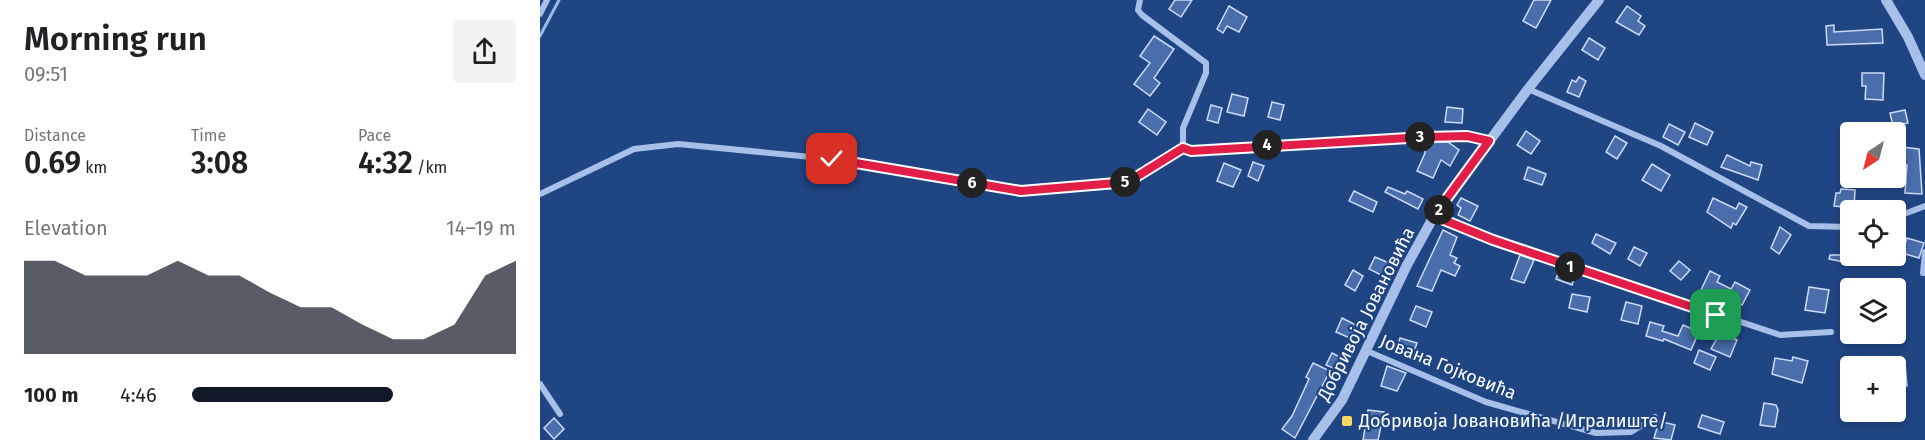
<!DOCTYPE html>
<html lang="en">
<head>
<meta charset="utf-8">
<style>
  body { margin:0; font-family:"Fira Sans",sans-serif; background:#f2f2f2; color:#202124; height:100vh; display:flex; flex-direction:column; font-size:22px; white-space:nowrap }
  * { box-sizing:border-box; margin:0 }
  p { font-size:20px; color:#757577 }
  .icon { flex:none; width:33px; height:33px; fill:none; stroke:currentColor; stroke-width:2; stroke-linecap:round; stroke-linejoin:round }
  .map { position:relative; flex:1; overflow:hidden }
  .details { display:flex; flex-direction:column; background:#fff; width:540px }
  .details>* { flex:none }
  .needle { width:39px; rotate:216deg }
  .controls { position:absolute; left:1300px; top:122px; display:grid; gap:12px }
  .controls a { display:grid; place-items:center; width:66px; height:66px; border-radius:6px; background:#fff; box-shadow:0 3px 9px #0003; font-size:30px }
  .pin { position:absolute; display:grid; place-items:center; width:51px; height:51px; color:#fff; margin:-26px; border-radius:12px; box-shadow:0 3px 9px #0006 }
  .km { position:absolute; width:30px; height:30px; margin:-15px; border-radius:50%; background:#222; color:#fff; font-size:16px; line-height:30px; text-align:center }
  .round { display:grid; place-items:center; flex:none; width:63px; height:63px; border-radius:6px; background:#f2f2f2 }
  .overview { display:flex; align-items:center; justify-content:space-between; height:102px; padding:0 24px }
  h1 { font-size:33px; font-weight:600; line-height:45px }
  .figures { display:grid; grid-template-columns:repeat(3,1fr); gap:9px; height:102px; padding:6px 24px }
  .figures div { display:grid; align-content:center }
  .figures b { font-size:30px; font-weight:600 }
  .figures small { font-size:16px; font-weight:400 }
  .figures p { font-size:16px }
  .chart { height:168px; padding:12px 24px }
  .chart p { display:flex; justify-content:space-between }
  .chart svg { width:100%; height:108px; margin-top:6px; fill:#111827; opacity:.7 }
  ul { padding:0 24px; list-style:none; font-size:20px }
  li { display:grid; grid-template-columns:96px 72px 1fr; align-items:center; height:45px }
  li i { height:15px; border-radius:8px; background:#111827 }
  main { display:flex; flex:1; min-height:0 }
  .map>svg:first-child { display:block }
  .lines { fill:none; stroke-linecap:round; stroke-linejoin:round }
  .stream { stroke:#9bbaea; stroke-width:3 }
  .building { fill:#496eab; stroke:#ccdcf7; stroke-width:1.5 }
  .minor { stroke:#a7c0e9; stroke-width:6 }
  .tertiary { stroke:#a7c0e9; stroke-width:10 }
  .route-casing { stroke:#fff; stroke-width:12 }
  .route { stroke:#e11d48; stroke-width:8 }
  .poi-dot { fill:#f6d768; stroke:#204583; stroke-width:2 }
  .labels { text-anchor:middle; stroke-width:4.5; stroke-linejoin:round; paint-order:stroke }
  .street-label { font-size:18px; fill:#fff; stroke:#204583 }
  .poi-label { font-size:18px; fill:#fff; stroke:#204583; text-anchor:start }
</style>
</head>
<body>
<main>
<section class="details">
<div class="overview"><div><h1>Morning run</h1><p>09:51</p></div><a class="round"><svg class="icon" aria-label="share" viewBox="0 0 24 24"><path d="M12 15V3M7 8l5-5 5 5M5 13v7h14v-7"/></svg></a></div>
<div class="figures">
<div><p>Distance</p><b>0.69<small> km</small></b></div>
<div><p>Time</p><b>3:08</b></div>
<div><p>Pace</p><b>4:32<small> /km</small></b></div>
</div>
<div class="chart"><p><span>Elevation</span>14–19 m</p>
<svg viewBox="0 0 160 44" preserveAspectRatio="none"><path d="M0 44V6L10 6L20 12L30 12L40 12L50 6L60 12L70 12L80 19L90 25L100 25L110 32L120 38L130 38L140 32L150 12L160 6V44z"/></svg>
</div>
<ul>
<li><b>100 m</b>4:46<i style="width:62%"></i></li>
</ul>
</section>
<div class="map">
<svg width="1385" height="440" viewBox="0 0 1385 440">
  <rect width="100%" height="100%" fill="#204583"/>
  <g class="lines">
    <path class="stream" d="M0,36L19,0"/>
  </g>
  <g class="building">
    <path d="M635,0H652L641,17L629,9Z"/>
    <path d="M994,0H1011L996,28L983,21Z"/>
    <path d="M689,6L707,17L699,32L687,26L683,33L677,29Z"/>
    <path d="M1087,6L1101,16L1098,21L1105,26L1099,35L1076,22Z"/>
    <path d="M1294,25V32L1342,29L1343,43L1287,45L1286,26Z"/>
    <path d="M614,36L634,49L614,78L620,83L610,96L594,84L610,63L600,56Z"/>
    <path d="M1049,38L1065,48L1058,60L1042,50Z"/>
    <path d="M1322,73H1344L1343,100L1325,99L1326,86H1322Z"/>
    <path d="M1039,77L1046,81L1039,97L1027,92L1032,80L1036,82Z"/>
    <path d="M692,94L708,98L704,116L687,112Z"/>
    <path d="M732,102L744,105L740,120L728,117Z"/>
    <path d="M671,105L682,108L678,123L667,120Z"/>
    <path d="M907,107L923,109L922,123L905,122Z"/>
    <path d="M608,109L626,122L617,135L599,122Z"/>
    <path d="M1365,110L1368,123L1353,126L1350,113Z"/>
    <path d="M1155,123L1173,132L1167,145L1149,137Z"/>
    <path d="M1129,124L1145,132L1138,145L1123,137Z"/>
    <path d="M986,131L1000,141L991,154L977,145Z"/>
    <path d="M1075,136L1087,143L1077,159L1066,152Z"/>
    <path d="M885,142H908L919,150L910,166L901,160L893,178L877,171L885,153Z"/>
    <path d="M1361,147L1379,149L1382,194L1365,193L1367,165H1362Z"/>
    <path d="M1187,155L1210,166L1211,162L1222,165L1218,180L1181,167Z"/>
    <path d="M713,162L724,166L718,181L708,176Z"/>
    <path d="M684,163L701,170L693,187L677,181Z"/>
    <path d="M1112,164L1130,175L1121,191L1102,180Z"/>
    <path d="M988,167L1006,174L1002,185L984,179Z"/>
    <path d="M848,187L865,194L867,191L883,199L878,209L845,192Z"/>
    <path d="M1301,189L1315,190L1314,208L1294,206L1296,193H1300Z"/>
    <path d="M814,191L837,202L833,212L809,201Z"/>
    <path d="M921,198L938,206L930,221L918,215L921,208L917,205Z"/>
    <path d="M1173,198L1196,209L1199,203L1207,207L1196,225L1193,223L1191,228L1167,212Z"/>
    <path d="M1240,227L1251,235L1239,254L1231,248Z"/>
    <path d="M903,230L917,237L910,255L917,258L914,263L920,266L915,276L901,270L892,291L877,286Z"/>
    <path d="M1307,232H1311V255H1316L1314,264L1289,259L1290,255H1302Z"/>
    <path d="M1056,234L1076,243L1070,254L1052,243Z"/>
    <path d="M1367,238L1384,243L1379,258L1362,253Z"/>
    <path d="M1094,247L1107,253L1100,266L1088,259Z"/>
    <path d="M980,255L994,260L984,283L971,279Z"/>
    <path d="M835,257L849,263L843,276L829,269Z"/>
    <path d="M1139,261L1150,270L1141,280L1130,271Z"/>
    <path d="M1020,268L1036,274L1032,285L1016,279Z"/>
    <path d="M813,270L823,276L815,291L805,285Z"/>
    <path d="M1170,271L1180,276L1177,282L1191,289L1195,282L1210,290L1202,305L1176,291L1173,296L1161,290Z"/>
    <path d="M1269,287L1289,290L1285,313L1265,310Z"/>
    <path d="M1032,294L1050,297L1047,312L1029,308Z"/>
    <path d="M1086,302L1102,306L1098,324L1081,320Z"/>
    <path d="M876,306L892,312L886,327L870,320Z"/>
    <path d="M802,318L816,325L810,338L796,332Z"/>
    <path d="M1110,322L1124,326L1122,331L1138,336L1143,325L1159,332L1151,350L1124,339L1123,341L1106,336Z"/>
    <path d="M1180,333L1197,340L1190,357L1171,349Z"/>
    <path d="M860,338L877,343L872,357L856,351Z"/>
    <path d="M1159,350L1176,357L1170,370L1154,363Z"/>
    <path d="M792,353L804,359L799,371L786,365Z"/>
    <path d="M1253,357L1268,361L1262,383L1232,374L1235,358L1252,361Z"/>
    <path d="M773,363L790,371L755,438L742,429L752,416L769,379L766,377Z"/>
    <path d="M1365,363L1367,386L1356,385V364Z"/>
    <path d="M847,366L866,373L857,391L841,386Z"/>
    <path d="M1224,403L1236,405L1238,410L1235,427L1220,425Z"/>
    <path d="M828,410L844,412L838,440H823Z"/>
    <path d="M1162,415L1184,422L1180,434L1158,427Z"/>
    <path d="M14,418L24,429L14,439L4,428Z"/>
    <path d="M1119,421L1135,425L1131,440L1114,438Z"/>
  </g>
  <g class="lines">
    <g class="minor">
      <path d="M600,0L598,10L602,15L666,63V73L643,128V148"/>
      <path d="M0,14L7,0"/>
      <path d="M988,89L1121,146L1269,226L1311,227"/>
      <path d="M643,148L651,151L885,137H937L949,141"/>
      <path d="M0,194L94,149L138,144L292,159L481,191L588,182L643,148"/>
      <path d="M894,216L953,240L1240,335L1291,332"/>
      <path d="M1356,217L1385,206"/>
      <path d="M1383,273L1385,252"/>
      <path d="M827,351L946,402L1056,433L1091,432L1115,417"/>
      <path d="M0,384L20,414"/>
    </g>
    <g class="tertiary">
      <path d="M1346,0L1368,37L1385,75"/>
      <path d="M773,440L802,400L867,265L894,216L988,89L1059,0"/>
    </g>
  </g>
  <g class="lines">
    <g class="route-casing">
      <path id="route" d="M292,159L481,191L588,182L643,148L651,151L885,137L927,136L949,141L894,216L953,240L1176,315"/>
    </g>
    <use href="#route" class="route"/>
  </g>
  <rect class="poi-dot" x="801" y="415" width="12" height="12" rx="3"/>
  <g class="labels">
    <g class="street-label">
      <text transform="translate(826 314) rotate(-63)" y="6">Добривоја Јовановића</text>
      <text transform="translate(908 367) rotate(22)" y="6">Јована Гојковића</text>
    </g>
    <g class="poi-label">
      <text x="819" y="427">Добривоја Јовановића /Игралиште/</text>
    </g>
  </g>
</svg>
<div class="controls">
<a><svg class="needle" viewBox="-14 -14 28 28"><path d="M0-13l5 13h-10z" fill="#e53935"/><path d="M0 13l5-13h-10z" fill="#757577"/></svg></a>
<a><svg class="icon" aria-label="locate" viewBox="0 0 24 24"><circle cx="12" cy="12" r="6"/><path d="M12 2v4M12 18v4M2 12h4M18 12h4"/></svg></a>
<a><svg class="icon" aria-label="layers" viewBox="0 0 24 24"><path d="M12 4l9 5-9 5-9-5zM3 14l9 5 9-5"/></svg></a>
<a>+</a>
</div>
<div class="pin" style="left:1176px;top:315px;background:#1e9e55"><svg class="icon" aria-label="arrive" viewBox="0 0 24 24"><path d="M6 21V4h12l-3 4 3 4H6"/></svg></div>
<div class="pin" style="left:292px;top:159px;background:#d93025"><svg class="icon" aria-label="check" viewBox="0 0 24 24"><path d="M5 12l5 5 9-10"/></svg></div>
<b class="km" style="left:1030px;top:267px">1</b>
<b class="km" style="left:899px;top:210px">2</b>
<b class="km" style="left:880px;top:137px">3</b>
<b class="km" style="left:727px;top:145px">4</b>
<b class="km" style="left:585px;top:182px">5</b>
<b class="km" style="left:432px;top:183px">6</b>
</div>
</main>
</body>
</html>
